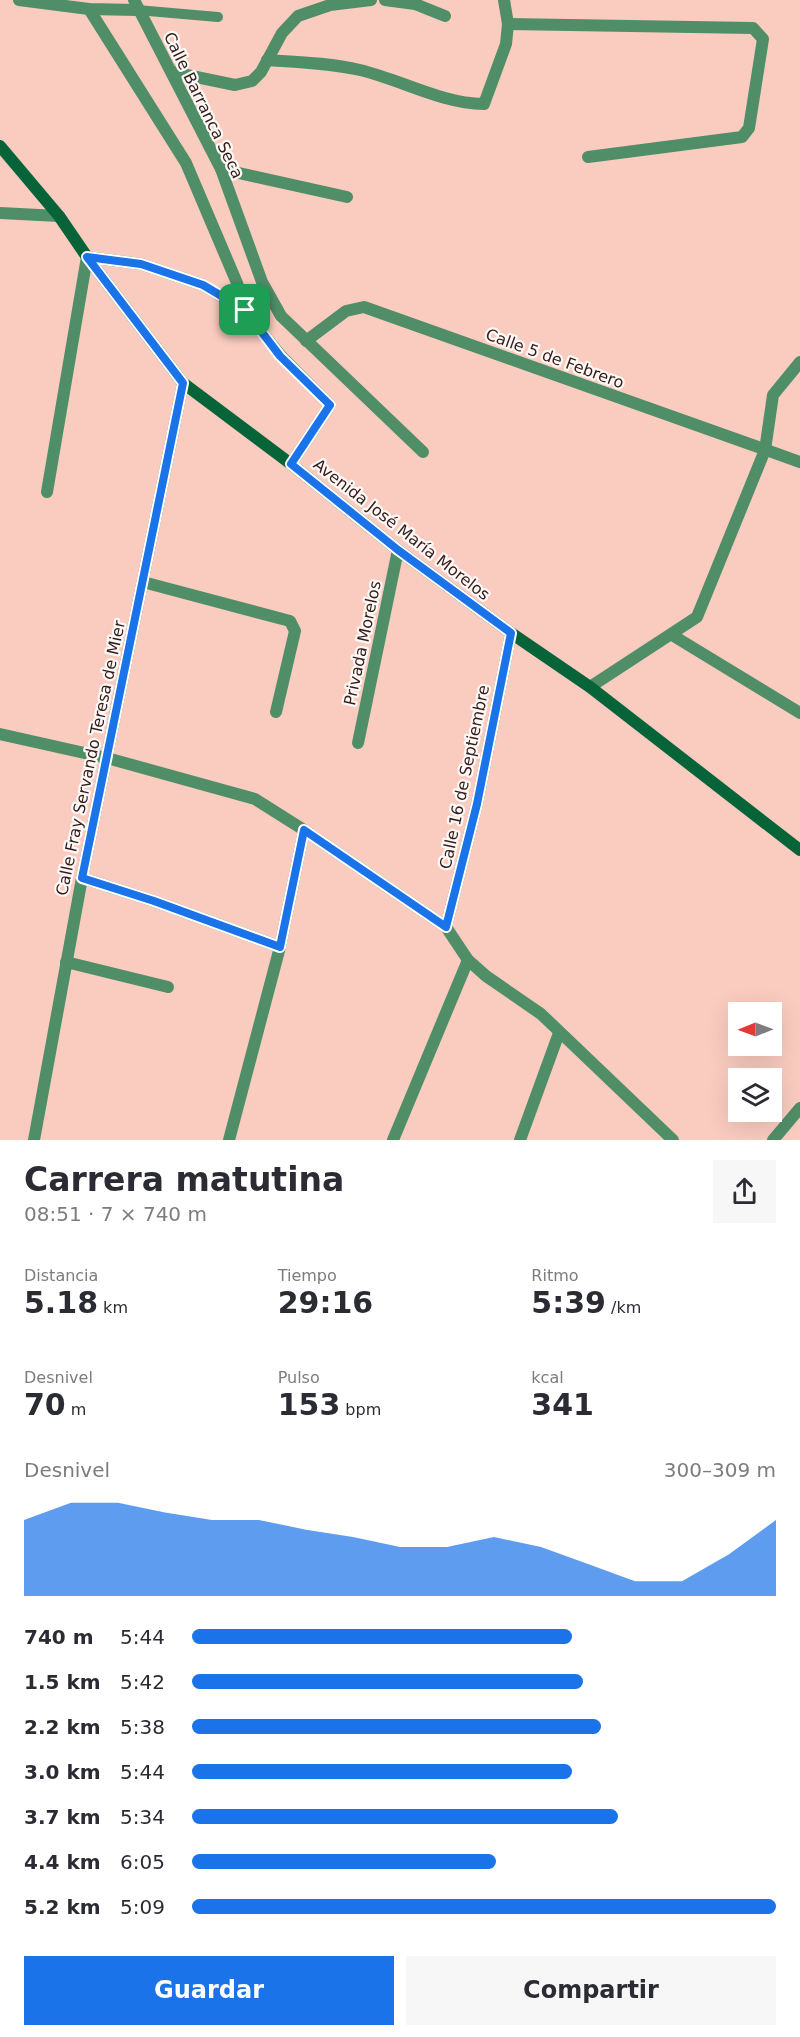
<!DOCTYPE html>
<html lang="es">
<head>
<meta charset="utf-8">
<style>
  body { margin:0; font-family:"DejaVu Sans",sans-serif; background:#f7f7f7; color:#2b2b33; height:100vh; display:flex; flex-direction:column; font-size:22px; white-space:nowrap }
  * { box-sizing:border-box; margin:0 }
  p { font-size:20px; color:#7c7c81 }
  .icon { flex:none; width:33px; height:33px; fill:none; stroke:currentColor; stroke-width:2; stroke-linecap:round; stroke-linejoin:round }
  .map { position:relative; height:1140px; overflow:hidden }
  .sheet { display:flex; flex-direction:column; background:#fff; flex:1 }
  .sheet>* { flex:none }
  .needle { width:39px; rotate:269deg }
  .buttons { position:absolute; left:728px; top:1002px; display:grid; gap:12px }
  .buttons a { display:grid; place-items:center; width:54px; height:54px; border-radius:0px; background:#fff; box-shadow:0 6px 24px #0002; font-size:30px }
  .pin { position:absolute; display:grid; place-items:center; width:51px; height:51px; color:#fff; margin:-26px; border-radius:12px; box-shadow:0 3px 9px #0006 }
  .round { display:grid; place-items:center; flex:none; width:63px; height:63px; border-radius:0px; background:#f7f7f7 }
  .summary { display:flex; align-items:center; justify-content:space-between; height:102px; padding:0 24px }
  h1 { font-size:33px; font-weight:700; line-height:45px }
  .stats { display:grid; grid-template-columns:repeat(3,1fr); gap:9px; height:102px; padding:6px 24px }
  .stats div { display:grid; align-content:center }
  .stats b { font-size:30px; font-weight:700 }
  .stats small { font-size:16px; font-weight:400 }
  .stats p { font-size:16px }
  .chart { height:168px; padding:12px 24px }
  .chart p { display:flex; justify-content:space-between }
  .chart svg { width:100%; height:108px; margin-top:6px; fill:#1a73e8; opacity:.7 }
  .action { display:flex; gap:12px; margin-top:auto; padding:12px 24px }
  .action a { flex:1; height:69px; border-radius:0px; background:#1a73e8; color:#fff; font-size:24px; font-weight:700; line-height:69px; text-align:center }
  .action a+a { background:#f7f7f7; color:#2b2b33 }
  ul { padding:0 24px; list-style:none; font-size:20px }
  li { display:grid; grid-template-columns:96px 72px 1fr; align-items:center; height:45px }
  li i { height:15px; border-radius:8px; background:#1a73e8 }
  .map>svg:first-child { display:block }
  .lines { fill:none; stroke-linecap:round; stroke-linejoin:round }
  .service { stroke:#508e67; stroke-width:10 }
  .minor { stroke:#508e67; stroke-width:12 }
  .secondary { stroke:#076439; stroke-width:12 }
  .route-casing { stroke:#fff; stroke-width:12 }
  .route { stroke:#1a73e8; stroke-width:8 }
  .labels { text-anchor:middle; stroke-width:4.5; stroke-linejoin:round; paint-order:stroke }
  .street-label { font-size:16px; fill:#321d18; stroke:#fef8f6 }
</style>
</head>
<body>
<div class="map">
<svg width="800" height="1140" viewBox="0 0 800 1140">
  <rect width="100%" height="100%" fill="#faccc0"/>
  <g class="lines">
    <path class="service" d="M137,10L218,17"/>
    <g class="minor">
      <path d="M19,0L89,9L137,10"/>
      <path d="M134,0L221,169L262,282L281,316L423,452"/>
      <path d="M385,0L415,4L445,16"/>
      <path d="M89,9L186,163L237,283L245,311L281,356L330,405L291,464"/>
      <path d="M508,24L753,28L763,39L749,128L742,137L588,157"/>
      <path d="M267,60C297,62 330,63 360,70C402,80 440,103 484,104L506,44L508,24L504,0"/>
      <path d="M172,72L235,85L252,81L261,72L282,33L298,16L330,5L371,0"/>
      <path d="M221,169L347,197"/>
      <path d="M0,213L59,216"/>
      <path d="M306,341L346,311L364,307L800,462"/>
      <path d="M47,492L87,257L141,264L203,285L245,311"/>
      <path d="M143,582L290,621L295,631L276,712"/>
      <path d="M672,635L800,713"/>
      <path d="M590,687L697,617L765,450L773,395L800,362"/>
      <path d="M0,734L107,758L255,799L304,830L446,927L468,960L486,976L541,1014L673,1140"/>
      <path d="M358,743L398,550"/>
      <path d="M82,878L154,901L280,947"/>
      <path d="M446,927L477,804L511,633"/>
      <path d="M66,962L168,987"/>
      <path d="M34,1140L82,878L183,383"/>
      <path d="M229,1140L280,947L304,830"/>
      <path d="M393,1140L468,960"/>
      <path d="M520,1140L559,1033"/>
      <path d="M773,1140L800,1108"/>
    </g>
    <path class="secondary" d="M0,146L59,216L87,257L183,383L291,464L398,550L511,633L590,687L800,850"/>
  </g>
  <g class="lines">
    <g class="route-casing">
      <path id="route" d="M87,257L141,264L203,285L245,310L280,356L330,405L291,464L398,550L511,633L477,804L446,927L304,830L280,947L154,901L82,878L183,383Z"/>
    </g>
    <use href="#route" class="route"/>
  </g>
  <g class="labels">
    <g class="street-label">
      <text transform="translate(204 105) rotate(64)" y="6">Calle Barranca Seca</text>
      <text transform="translate(555 358) rotate(20)" y="6">Calle 5 de Febrero</text>
      <text transform="translate(402 529) rotate(38)" y="6">Avenida José María Morelos</text>
      <text transform="translate(362 643) rotate(-78)" y="6">Privada Morelos</text>
      <text transform="translate(90 758) rotate(-78)" y="6">Calle Fray Servando Teresa de Mier</text>
      <text transform="translate(464 777) rotate(-78)" y="6">Calle 16 de Septiembre</text>
    </g>
  </g>
</svg>
<div class="buttons">
<a><svg class="needle" viewBox="-14 -14 28 28"><path d="M0-13l5 13h-10z" fill="#e53935"/><path d="M0 13l5-13h-10z" fill="#7c7c81"/></svg></a>
<a><svg class="icon" aria-label="layers" viewBox="0 0 24 24"><path d="M12 4l9 5-9 5-9-5zM3 14l9 5 9-5"/></svg></a>
</div>
<div class="pin" style="left:245px;top:310px;background:#1e9e55"><svg class="icon" aria-label="arrive" viewBox="0 0 24 24"><path d="M6 21V4h12l-3 4 3 4H6"/></svg></div>
</div>
<section class="sheet">
<div class="summary"><div><h1>Carrera matutina</h1><p>08:51 · 7 × 740 m</p></div><a class="round"><svg class="icon" aria-label="share" viewBox="0 0 24 24"><path d="M12 15V3M7 8l5-5 5 5M5 13v7h14v-7"/></svg></a></div>
<div class="stats">
<div><p>Distancia</p><b>5.18<small> km</small></b></div>
<div><p>Tiempo</p><b>29:16</b></div>
<div><p>Ritmo</p><b>5:39<small> /km</small></b></div>
</div>
<div class="stats">
<div><p>Desnivel</p><b>70<small> m</small></b></div>
<div><p>Pulso</p><b>153<small> bpm</small></b></div>
<div><p>kcal</p><b>341</b></div>
</div>
<div class="chart"><p><span>Desnivel</span>300–309 m</p>
<svg viewBox="0 0 160 44" preserveAspectRatio="none"><path d="M0 44V13L10 6L20 6L30 10L40 13L50 13L60 17L70 20L80 24L90 24L100 20L110 24L120 31L130 38L140 38L150 27L160 13V44z"/></svg>
</div>
<ul>
<li><b>740 m</b>5:44<i style="width:65%"></i></li>
<li><b>1.5 km</b>5:42<i style="width:67%"></i></li>
<li><b>2.2 km</b>5:38<i style="width:70%"></i></li>
<li><b>3.0 km</b>5:44<i style="width:65%"></i></li>
<li><b>3.7 km</b>5:34<i style="width:73%"></i></li>
<li><b>4.4 km</b>6:05<i style="width:52%"></i></li>
<li><b>5.2 km</b>5:09<i style="width:100%"></i></li>
</ul>
<div class="action"><a>Guardar</a><a>Compartir</a></div>
</section>
</body>
</html>
